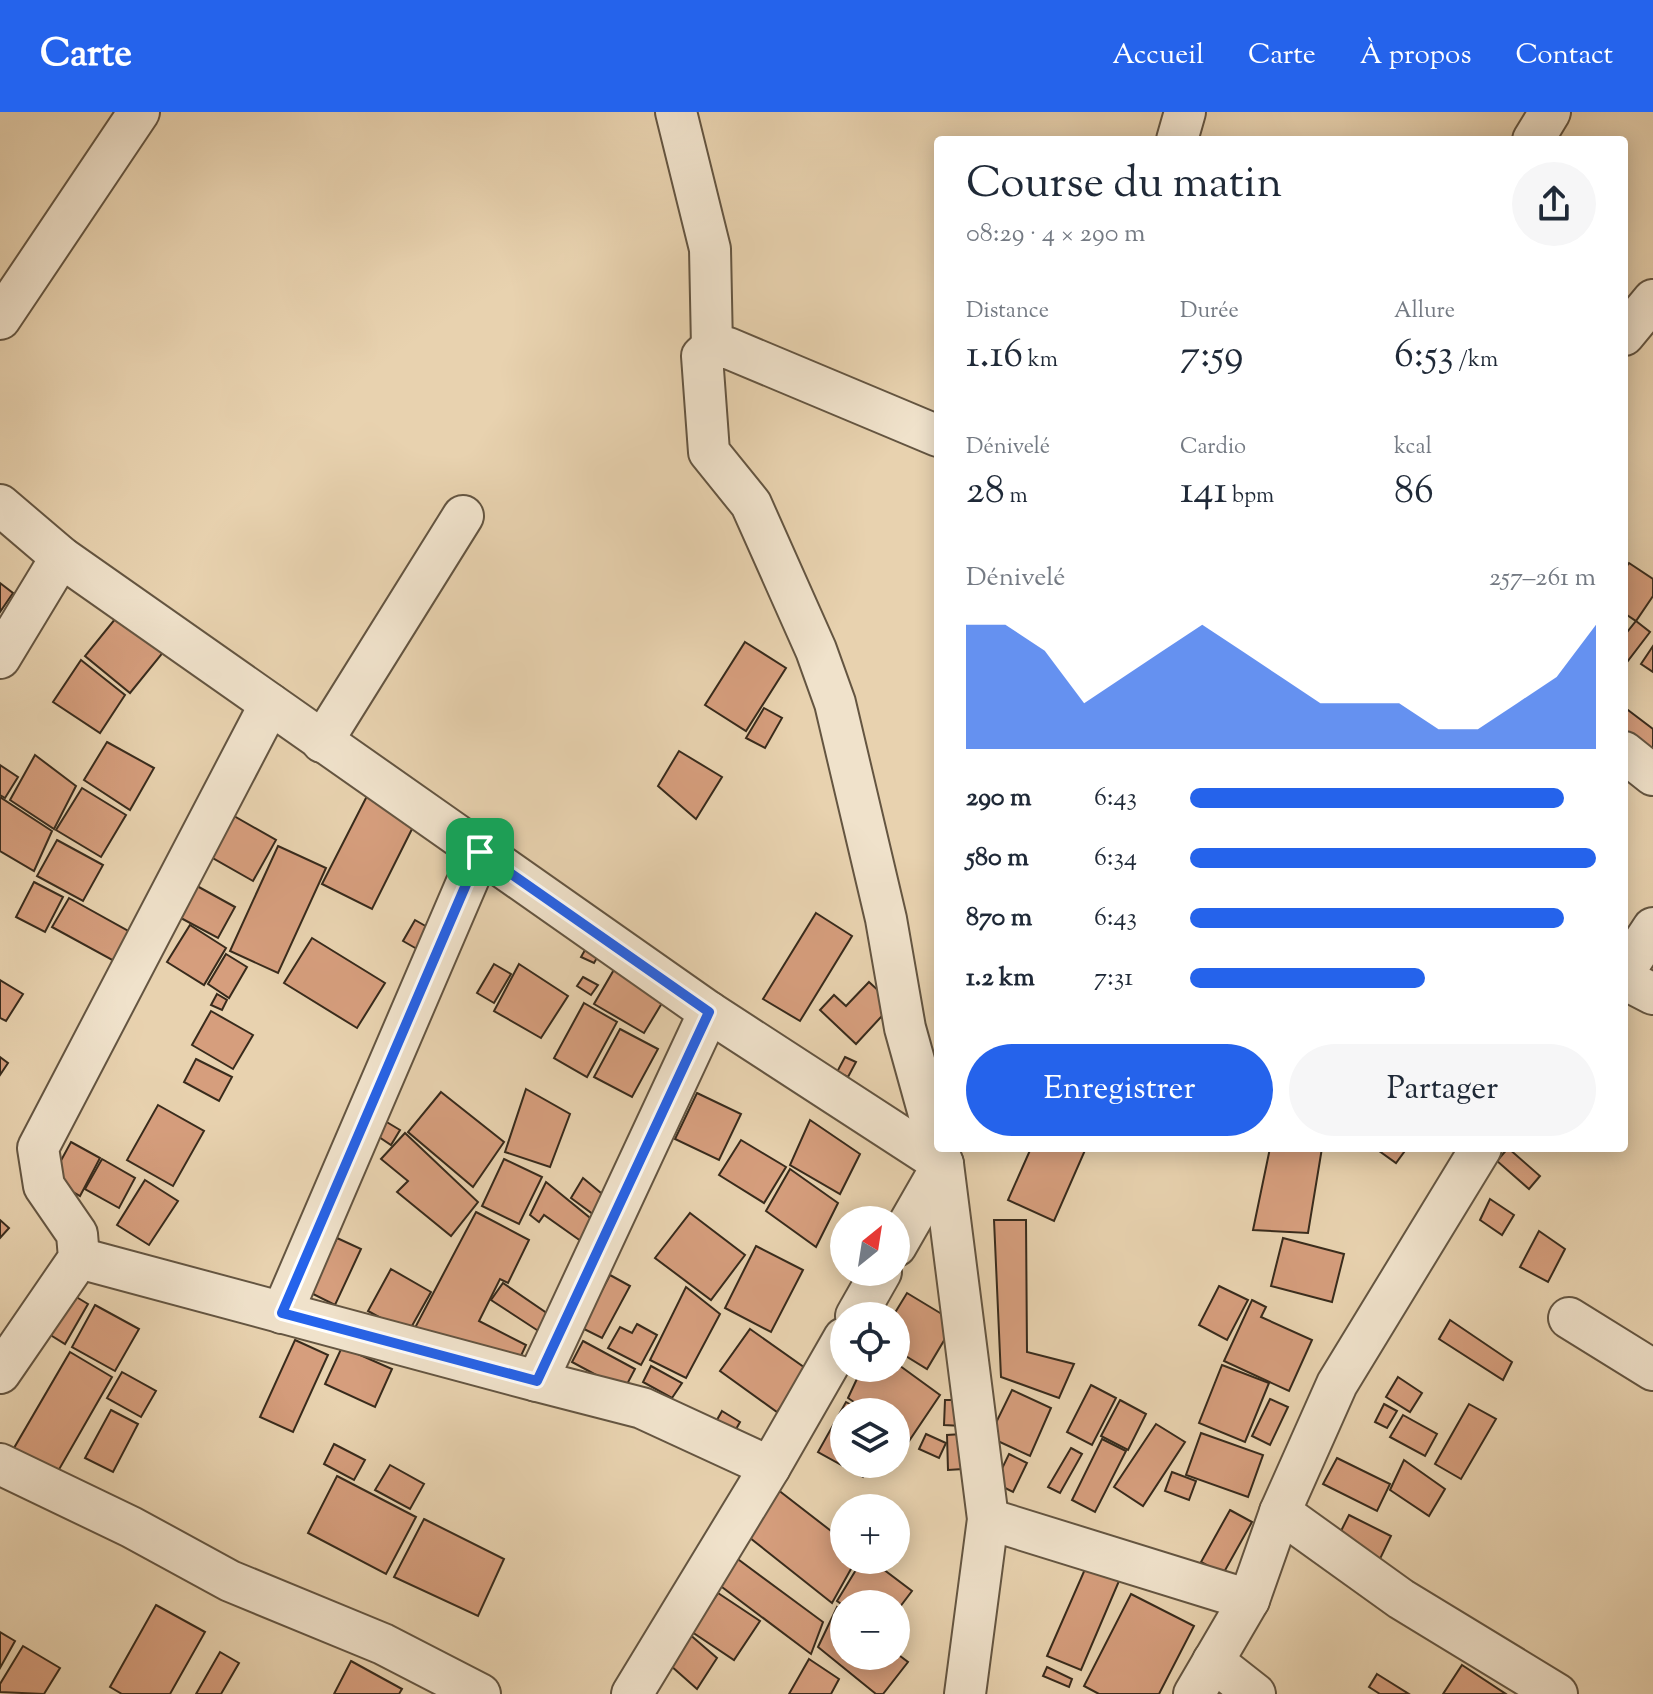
<!DOCTYPE html>
<html lang="fr">
<head>
<meta charset="utf-8">
<style>
  body { margin:0; font-family:"Sorts Mill Goudy",serif; background:#f6f6f7; color:#1f2937; height:100vh; display:flex; flex-direction:column; font-size:30px; white-space:nowrap }
  * { box-sizing:border-box; margin:0 }
  p { font-size:26px; color:#747a83 }
  .icon { flex:none; width:44px; height:44px; fill:none; stroke:currentColor; stroke-width:2; stroke-linecap:round; stroke-linejoin:round }
  .map { position:relative; flex:1; overflow:hidden }
  .details { position:absolute; left:934px; top:24px; width:694px; height:1016px; display:flex; flex-direction:column; background:#fff; border-radius:8px; box-shadow:0 4px 20px #0003 }
  .details>* { flex:none }
  .needle { width:52px; rotate:30deg }
  .controls { position:absolute; left:830px; top:1094px; display:grid; gap:16px }
  .controls a { display:grid; place-items:center; width:80px; height:80px; border-radius:50%; background:#fff; box-shadow:0 4px 20px #0003; font-size:40px }
  .pin { position:absolute; display:grid; place-items:center; width:68px; height:68px; color:#fff; margin:-34px; border-radius:16px; box-shadow:0 4px 12px #0006 }
  .round { display:grid; place-items:center; flex:none; width:84px; height:84px; border-radius:42px; background:#f6f6f7 }
  .head { display:flex; align-items:center; justify-content:space-between; height:136px; padding:0 32px }
  h1 { font-size:44px; font-weight:600; line-height:60px }
  .metrics { display:grid; grid-template-columns:repeat(3,1fr); gap:12px; height:136px; padding:8px 32px }
  .metrics div { display:grid; align-content:center }
  .metrics b { font-size:40px; font-weight:600 }
  .metrics small { font-size:22px; font-weight:400 }
  .metrics p { font-size:22px }
  .chart { height:224px; padding:16px 32px }
  .chart p { display:flex; justify-content:space-between }
  .chart svg { width:100%; height:144px; margin-top:8px; fill:#2563eb; opacity:.7 }
  .cta { display:flex; gap:16px; margin-top:auto; padding:16px 32px }
  .cta a { flex:1; height:92px; border-radius:48px; background:#2563eb; color:#fff; font-size:32px; font-weight:600; line-height:92px; text-align:center }
  .cta a+a { background:#f6f6f7; color:#1f2937 }
  ul { padding:0 32px; list-style:none; font-size:26px }
  li { display:grid; grid-template-columns:128px 96px 1fr; align-items:center; height:60px }
  li i { height:20px; border-radius:10px; background:#2563eb }
  header { display:flex; align-items:center; gap:48px; box-sizing:border-box; height:112px; padding:0 40px; background:#2563eb; color:#fff }
  header strong { font-size:38px }
  nav { display:flex; gap:44px; margin-inline-start:auto; font-size:28px }
  .map>svg:first-child { display:block }
  .building { fill:#d69e7d; stroke:#382b1c; stroke-width:2 }
  .lines { fill:none; stroke-linecap:round; stroke-linejoin:round }
  .minor-casing { stroke:#645541; stroke-width:44 }
  .minor { stroke:#f0e2cb; stroke-width:40 }
  .route-casing { stroke:#fff; stroke-width:16 }
  .route { stroke:#2563eb; stroke-width:10 }
</style>
</head>
<body>
<header>
<strong>Carte</strong>
<nav><a>Accueil</a><a>Carte</a><a>À propos</a><a>Contact</a></nav>
</header>
<div class="map">
<svg width="1653" height="1582" viewBox="0 0 1653 1582">
  <rect width="100%" height="100%" fill="#e8d2af"/>
  <filter id="stains"><feTurbulence type="fractalNoise" baseFrequency=".0025" numOctaves="4"/><feColorMatrix values="0 0 0 0 .2 0 0 0 0 .09 0 0 0 0 .02 0 0 0 .5 -.17"/></filter>
  <radialGradient id="worn" r=".72"><stop offset=".6" stop-color="#630" stop-opacity="0"/><stop offset="1" stop-color="#630" stop-opacity=".3"/></radialGradient>
  <g class="building">
    <path d="M1629,451L1653,467V484L1636,509L1624,501V458Z"/>
    <path d="M0,471L13,481L0,500Z"/>
    <path d="M120,501L165,538L130,581L85,544Z"/>
    <path d="M1636,509L1650,520L1624,554V524Z"/>
    <path d="M745,530L786,556L746,619L705,593Z"/>
    <path d="M1653,534V560L1641,552Z"/>
    <path d="M81,548L125,583L100,621L53,590Z"/>
    <path d="M1624,595L1653,617V659L1624,637Z"/>
    <path d="M764,596L782,606L765,636L746,626Z"/>
    <path d="M107,630L154,656L130,698L84,668Z"/>
    <path d="M679,639L722,665L696,707L658,674Z"/>
    <path d="M35,643L76,674L54,717L10,688Z"/>
    <path d="M0,653L18,665L5,686L0,683Z"/>
    <path d="M82,676L126,703L101,745L56,718Z"/>
    <path d="M367,684L413,715L372,797L322,772Z"/>
    <path d="M0,685L52,719L34,759L0,739Z"/>
    <path d="M227,700L276,728L253,769L204,741Z"/>
    <path d="M57,728L103,753L83,789L37,764Z"/>
    <path d="M278,734L326,756L278,861L230,839Z"/>
    <path d="M34,770L63,785L45,820L16,805Z"/>
    <path d="M197,774L235,795L218,826L179,805Z"/>
    <path d="M69,786L130,820L114,849L52,815Z"/>
    <path d="M816,801L852,824L800,909L763,887Z"/>
    <path d="M415,808L436,820L424,841L403,829Z"/>
    <path d="M190,813L226,836L204,873L167,850Z"/>
    <path d="M312,826L385,871L357,916L284,871Z"/>
    <path d="M589,831L602,837L594,851L581,845Z"/>
    <path d="M226,842L247,855L229,886L208,872Z"/>
    <path d="M494,852L511,862L494,891L477,881Z"/>
    <path d="M519,852L568,884L541,926L494,899Z"/>
    <path d="M615,856L665,886L644,921L594,892Z"/>
    <path d="M583,865L598,873L591,883L577,874Z"/>
    <path d="M0,868L23,882L6,909L0,906Z"/>
    <path d="M869,870L893,892L856,932L820,898L834,883L846,894Z"/>
    <path d="M217,882L227,888L222,898L211,893Z"/>
    <path d="M584,891L617,910L587,965L554,946Z"/>
    <path d="M211,899L253,923L233,957L192,933Z"/>
    <path d="M620,917L658,937L632,985L594,965Z"/>
    <path d="M0,945L8,951L0,963Z"/>
    <path d="M845,945L856,950L848,965L837,960Z"/>
    <path d="M196,947L232,965L219,989L184,970Z"/>
    <path d="M526,977L570,1002L550,1055L505,1040Z"/>
    <path d="M441,980L504,1030L473,1075L408,1020Z"/>
    <path d="M697,981L741,1002L719,1048L675,1027Z"/>
    <path d="M158,993L204,1019L173,1074L127,1048Z"/>
    <path d="M810,1008L860,1042L840,1082L790,1053Z"/>
    <path d="M385,1009L400,1018L391,1033L376,1023Z"/>
    <path d="M405,1021L478,1090L451,1124L397,1080L408,1069L381,1047Z"/>
    <path d="M741,1028L786,1055L764,1091L719,1063Z"/>
    <path d="M71,1030L100,1046L80,1084L51,1067Z"/>
    <path d="M1031,1036H1086L1054,1109L1008,1088Z"/>
    <path d="M1270,1036H1322L1308,1121L1253,1118Z"/>
    <path d="M1375,1036H1407L1396,1051Z"/>
    <path d="M1508,1036L1540,1064L1529,1077L1497,1049Z"/>
    <path d="M102,1047L135,1066L119,1096L85,1077Z"/>
    <path d="M504,1047L542,1065L519,1112L482,1094Z"/>
    <path d="M790,1057L838,1091L816,1135L766,1099Z"/>
    <path d="M583,1066L613,1091L601,1108L571,1086Z"/>
    <path d="M145,1068L178,1089L149,1133L117,1113Z"/>
    <path d="M546,1070L600,1114L585,1132L544,1103L539,1110L530,1103Z"/>
    <path d="M1490,1087L1514,1103L1502,1123L1480,1108Z"/>
    <path d="M476,1100L529,1128L508,1171L500,1167L479,1209L526,1233L513,1261L407,1231Z"/>
    <path d="M690,1101L745,1143L711,1188L655,1146Z"/>
    <path d="M0,1108L9,1116L0,1126Z"/>
    <path d="M994,1108H1026L1027,1240L1074,1252L1059,1286L1001,1265Z"/>
    <path d="M1539,1119L1565,1137L1548,1170L1520,1155Z"/>
    <path d="M337,1126L361,1137L335,1193L311,1181Z"/>
    <path d="M1283,1126L1344,1142L1332,1190L1271,1174Z"/>
    <path d="M756,1134L803,1158L771,1220L725,1196Z"/>
    <path d="M391,1157L431,1180L408,1221L368,1199Z"/>
    <path d="M610,1163L630,1174L602,1226L582,1216Z"/>
    <path d="M503,1171L554,1206L543,1222L491,1188Z"/>
    <path d="M1219,1174L1248,1188L1227,1228L1199,1213Z"/>
    <path d="M686,1175L720,1202L686,1266L650,1248Z"/>
    <path d="M68,1180L88,1192L65,1232L44,1219Z"/>
    <path d="M907,1181L955,1210L927,1257L896,1238L893,1204Z"/>
    <path d="M1252,1188L1266,1195L1261,1205L1312,1228L1289,1279L1224,1249Z"/>
    <path d="M95,1193L139,1217L115,1259L72,1235Z"/>
    <path d="M1450,1208L1512,1250L1503,1268L1439,1227Z"/>
    <path d="M637,1212L657,1223L641,1253L608,1236L620,1215L632,1221Z"/>
    <path d="M750,1217L808,1258L777,1300L720,1259Z"/>
    <path d="M295,1228L328,1243L293,1320L260,1305Z"/>
    <path d="M583,1229L635,1257L624,1278L572,1250Z"/>
    <path d="M342,1235L392,1257L375,1295L325,1272Z"/>
    <path d="M70,1240L112,1265L57,1361L14,1336Z"/>
    <path d="M896,1251L940,1283L909,1329L896,1319V1300H869L848,1286L862,1256H896Z"/>
    <path d="M1222,1253L1269,1271L1245,1330L1199,1311Z"/>
    <path d="M651,1254L682,1271L672,1286L643,1270Z"/>
    <path d="M122,1260L156,1279L141,1305L107,1286Z"/>
    <path d="M1398,1265L1422,1281L1410,1300L1386,1285Z"/>
    <path d="M1091,1273L1116,1286L1092,1333L1067,1320Z"/>
    <path d="M1012,1278L1051,1296L1030,1344L989,1325Z"/>
    <path d="M1270,1287L1288,1295L1270,1333L1252,1324Z"/>
    <path d="M945,1288H963L962,1314L944,1313Z"/>
    <path d="M1120,1288L1146,1302L1128,1338L1101,1324Z"/>
    <path d="M846,1290L864,1300H844V1352H870L863,1365L818,1340Z"/>
    <path d="M1384,1292L1397,1299L1387,1316L1375,1310Z"/>
    <path d="M1469,1292L1496,1307L1461,1367L1435,1352Z"/>
    <path d="M111,1298L138,1312L113,1360L85,1346Z"/>
    <path d="M722,1299L740,1310L731,1326L713,1315Z"/>
    <path d="M1403,1303L1437,1322L1425,1344L1390,1325Z"/>
    <path d="M1156,1312L1185,1330L1143,1394L1114,1375Z"/>
    <path d="M1201,1321L1263,1343L1248,1385L1186,1363Z"/>
    <path d="M926,1322L946,1331L939,1346L919,1337Z"/>
    <path d="M962,1322L963,1357L948,1358L947,1323Z"/>
    <path d="M1102,1327L1126,1339L1095,1400L1072,1388Z"/>
    <path d="M334,1332L365,1348L354,1368L324,1352Z"/>
    <path d="M1071,1336L1082,1342L1060,1381L1048,1375Z"/>
    <path d="M1009,1342L1027,1351L1013,1380L995,1371Z"/>
    <path d="M1337,1346L1390,1372L1377,1399L1323,1372Z"/>
    <path d="M1404,1348L1445,1377L1429,1404L1390,1378Z"/>
    <path d="M390,1353L424,1372L410,1397L375,1378Z"/>
    <path d="M1172,1360L1196,1369L1189,1388L1165,1379Z"/>
    <path d="M337,1364L416,1405L386,1462L308,1421Z"/>
    <path d="M773,1374L844,1429V1448H856L832,1491L740,1418Z"/>
    <path d="M1230,1398L1252,1410L1223,1462L1201,1450Z"/>
    <path d="M1349,1403L1391,1424L1379,1449L1337,1427Z"/>
    <path d="M424,1407L504,1447L478,1504L394,1465Z"/>
    <path d="M731,1442L823,1510L811,1542L714,1469Z"/>
    <path d="M862,1448H871L912,1479L896,1500V1492L844,1494L837,1489Z"/>
    <path d="M1089,1448L1122,1462L1081,1558L1047,1544Z"/>
    <path d="M718,1481L760,1509L734,1548L692,1520Z"/>
    <path d="M1131,1482L1194,1514L1159,1582H1099L1084,1574Z"/>
    <path d="M156,1493L205,1520L170,1582H122L110,1575Z"/>
    <path d="M837,1495L844,1500V1544H896V1541L908,1550L883,1582H876L818,1535Z"/>
    <path d="M0,1520L15,1529L0,1556Z"/>
    <path d="M688,1521L717,1546L697,1577L670,1553Z"/>
    <path d="M23,1534L60,1556L44,1582L0,1580V1572Z"/>
    <path d="M220,1540L239,1551L221,1582H196Z"/>
    <path d="M809,1547L839,1567L831,1582H789Z"/>
    <path d="M351,1549L402,1577L399,1582H334Z"/>
    <path d="M1462,1553L1506,1582H1443Z"/>
    <path d="M1047,1555L1072,1567L1069,1575L1043,1564Z"/>
    <path d="M1377,1562L1409,1582H1380L1369,1575Z"/>
  </g>
  <g class="lines">
    <g class="minor-casing">
      <g id="minor">
        <path d="M676,0L710,137L712,235"/>
        <path d="M1177,28L1185,0"/>
        <path d="M1533,28L1550,0"/>
        <path d="M0,207L139,0"/>
        <path d="M1624,223L1653,188"/>
        <path d="M938,324L728,236L712,235L702,244L709,340L751,392L816,538L835,591L886,807L905,916L938,1035"/>
        <path d="M0,393L61,445L709,900L537,1269L642,1296L770,1355L844,1226"/>
        <path d="M0,546L61,445"/>
        <path d="M322,630L463,404"/>
        <path d="M1624,640L1653,663"/>
        <path d="M1624,860L1653,816"/>
        <path d="M1624,867L1653,882"/>
        <path d="M709,900L943,1052L988,1407L965,1582"/>
        <path d="M896,1134L943,1052L940,1044"/>
        <path d="M79,1146L537,1269"/>
        <path d="M282,1201L480,740"/>
        <path d="M856,1204L881,1160"/>
        <path d="M1569,1206L1653,1258"/>
        <path d="M0,1261L79,1146L77,1122L44,1074L38,1036L270,592"/>
        <path d="M0,1352L131,1415L230,1469L383,1532L480,1582"/>
        <path d="M1280,1400L1401,1487L1557,1582"/>
        <path d="M988,1407L1249,1488"/>
        <path d="M1213,1549L1255,1582"/>
        <path d="M632,1582L770,1355"/>
        <path d="M1194,1582L1249,1488L1280,1400L1337,1272L1481,1036"/>
      </g>
    </g>
    <use href="#minor" class="minor"/>
  </g>
  <g class="lines">
    <g class="route-casing">
      <path id="route" d="M480,740L709,900L537,1269L282,1201Z"/>
    </g>
    <use href="#route" class="route"/>
  </g>
  <rect width="100%" height="100%" filter="url(#stains)"/>
  <rect width="100%" height="100%" fill="url(#worn)"/>
</svg>
<div class="controls">
<a><svg class="needle" viewBox="-14 -14 28 28"><path d="M0-13l5 13h-10z" fill="#e53935"/><path d="M0 13l5-13h-10z" fill="#747a83"/></svg></a>
<a><svg class="icon" aria-label="locate" viewBox="0 0 24 24"><circle cx="12" cy="12" r="6"/><path d="M12 2v4M12 18v4M2 12h4M18 12h4"/></svg></a>
<a><svg class="icon" aria-label="layers" viewBox="0 0 24 24"><path d="M12 4l9 5-9 5-9-5zM3 14l9 5 9-5"/></svg></a>
<a>+</a>
<a>−</a>
</div>
<div class="pin" style="left:480px;top:740px;background:#1e9e55"><svg class="icon" aria-label="arrive" viewBox="0 0 24 24"><path d="M6 21V4h12l-3 4 3 4H6"/></svg></div>
<section class="details">
<div class="head"><div><h1>Course du matin</h1><p>08:29 · 4 × 290 m</p></div><a class="round"><svg class="icon" aria-label="share" viewBox="0 0 24 24"><path d="M12 15V3M7 8l5-5 5 5M5 13v7h14v-7"/></svg></a></div>
<div class="metrics">
<div><p>Distance</p><b>1.16<small> km</small></b></div>
<div><p>Durée</p><b>7:59</b></div>
<div><p>Allure</p><b>6:53<small> /km</small></b></div>
</div>
<div class="metrics">
<div><p>Dénivelé</p><b>28<small> m</small></b></div>
<div><p>Cardio</p><b>141<small> bpm</small></b></div>
<div><p>kcal</p><b>86</b></div>
</div>
<div class="chart"><p><span>Dénivelé</span>257–261 m</p>
<svg viewBox="0 0 160 44" preserveAspectRatio="none"><path d="M0 44V6L10 6L20 14L30 30L40 22L50 14L60 6L70 14L80 22L90 30L100 30L110 30L120 38L130 38L140 30L150 22L160 6V44z"/></svg>
</div>
<ul>
<li><b>290 m</b>6:43<i style="width:92%"></i></li>
<li><b>580 m</b>6:34<i style="width:100%"></i></li>
<li><b>870 m</b>6:43<i style="width:92%"></i></li>
<li><b>1.2 km</b>7:31<i style="width:58%"></i></li>
</ul>
<div class="cta"><a>Enregistrer</a><a>Partager</a></div>
</section>
</div>
</body>
</html>
